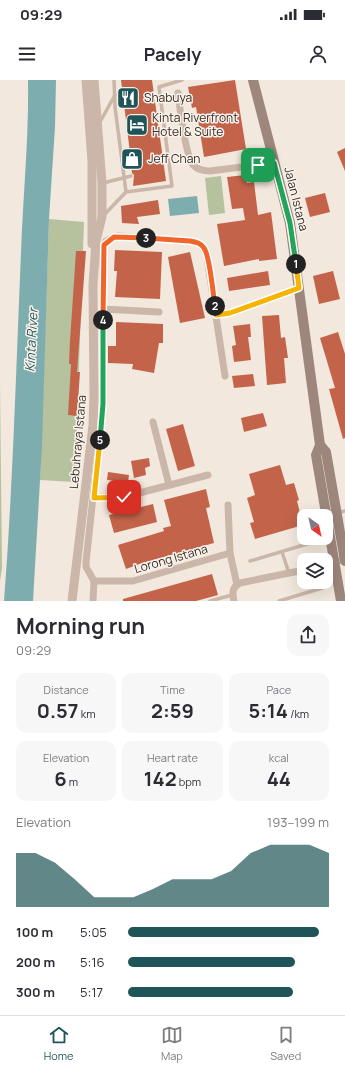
<!DOCTYPE html>
<html lang="en">
<head>
<meta charset="utf-8">
<style>
  body { margin:0; font-family:Manrope,sans-serif; background:#f7f7f7; color:#2b2b33; height:100vh; display:flex; flex-direction:column; font-size:15px; white-space:nowrap }
  * { box-sizing:border-box; margin:0 }
  p { font-size:13px; color:#7c7c81 }
  .icon { flex:none; width:22px; height:22px; fill:none; stroke:currentColor; stroke-width:2; stroke-linecap:round; stroke-linejoin:round }
  .map { position:relative; height:521px; overflow:hidden }
  .sheet { display:flex; flex-direction:column; background:#fff; flex:1 }
  .sheet>* { flex:none }
  .needle { width:26px; rotate:146deg }
  .tools { position:absolute; left:297px; top:429px; display:grid; gap:8px }
  .tools a { display:grid; place-items:center; width:36px; height:36px; border-radius:8px; background:#fff; box-shadow:0 4px 16px #0002; font-size:20px }
  .pin { position:absolute; display:grid; place-items:center; width:34px; height:34px; color:#fff; margin:-17px; border-radius:8px; box-shadow:0 2px 6px #0006 }
  .km { position:absolute; width:20px; height:20px; margin:-10px; border-radius:50%; background:#222; color:#fff; font-size:11px; line-height:20px; text-align:center }
  .round { display:grid; place-items:center; flex:none; width:42px; height:42px; border-radius:12px; background:#f7f7f7 }
  .summary { display:flex; align-items:center; justify-content:space-between; height:68px; padding:0 16px }
  h1 { font-size:22px; font-weight:700; line-height:30px }
  .stats { display:grid; grid-template-columns:repeat(3,1fr); gap:6px; height:68px; padding:4px 16px }
  .stats div { display:grid; align-content:center; border-radius:10px; background:#f7f7f7; text-align:center }
  .stats b { font-size:20px; font-weight:700 }
  .stats small { font-size:11px; font-weight:400 }
  .stats p { font-size:11px }
  .chart { height:112px; padding:8px 16px }
  .chart p { display:flex; justify-content:space-between }
  .chart svg { width:100%; height:72px; margin-top:4px; fill:#1f5558; opacity:.7 }
  ul { padding:0 16px; list-style:none; font-size:13px }
  li { display:grid; grid-template-columns:64px 48px 1fr; align-items:center; height:30px }
  li i { height:10px; border-radius:5px; background:#1f5558 }
  .status { display:flex; justify-content:space-between; align-items:center; height:28px; padding:0 20px; background:#fff; direction:ltr }
  .status svg { height:11px; fill:currentColor }
  header { display:flex; justify-content:space-between; align-items:center; height:52px; padding:0 16px; background:#fff; font-size:18px; font-weight:700 }
  .tab-bar { display:flex; justify-content:space-around; align-items:center; height:56px; border-top:1px solid #e1e1e2; background:#fff; font-size:11px; color:#7c7c81 }
  .tab-bar a { display:grid; justify-items:center; gap:2px }
  .tab-bar .active { color:#1f5558 }
  .map>svg:first-child { display:block }
  .green { fill:#b6c19d }
  .water { fill:#7dadae }
  .building { fill:#c3644a }
  .lines { fill:none; stroke-linecap:round; stroke-linejoin:round }
  .service { stroke:#cab7a9; stroke-width:3.5 }
  .minor { stroke:#cab7a9; stroke-width:7 }
  .tertiary { stroke:#cab7a9; stroke-width:9 }
  .secondary { stroke:#9d867b; stroke-width:10 }
  .split-1-casing { stroke:#fff; stroke-width:8 }
  .split-2-casing { stroke:#fff; stroke-width:8 }
  .split-3-casing { stroke:#fff; stroke-width:8 }
  .split-4-casing { stroke:#fff; stroke-width:8 }
  .split-5-casing { stroke:#fff; stroke-width:8 }
  .split-6-casing { stroke:#fff; stroke-width:8 }
  .split-1 { stroke:#22a559; stroke-width:5 }
  .split-2 { stroke:#f5b400; stroke-width:5 }
  .split-3 { stroke:#f0652b; stroke-width:5 }
  .split-4 { stroke:#f0652b; stroke-width:5 }
  .split-5 { stroke:#22a559; stroke-width:5 }
  .split-6 { stroke:#f5b400; stroke-width:5 }
  .labels { text-anchor:middle; stroke-width:3; stroke-linejoin:round; paint-order:stroke }
  .poi-label { font-size:12px; fill:#372d29; stroke:#f9f2ea; text-anchor:start }
  .street-label { font-size:12px; fill:#372d29; stroke:#f9f2ea }
  .water-label { font-size:13px; font-style:italic; fill:#1f5558; stroke:#f9f2ea }
</style>
</head>
<body>
<div class="status"><b>09:29</b><svg viewBox="0 0 49 12"><path d="M0 12V9h3v3zM5 12V6h3v6zM10 12V3h3v9zM15 12V0h3v12zM26 1h20v11H26zM47 4h2v5h-2z"/></svg></div>
<header><svg class="icon" aria-label="menu" viewBox="0 0 24 24"><path d="M4 6h16M4 12h16M4 18h16"/></svg>Pacely<svg class="icon" aria-label="person" viewBox="0 0 24 24"><circle cx="12" cy="8" r="4"/><path d="M4 21q1-7 8-7t8 7"/></svg></header>
<div class="map">
<svg width="345" height="521" viewBox="0 0 345 521">
  <rect width="100%" height="100%" fill="#f2e8dd"/>
  <g class="green">
    <path d="M221,96L225,133L209,135L205,98Z"/>
    <path d="M49,139L84,142L75,402L40,400Z"/>
    <path d="M0,305L2,488L0,501Z"/>
  </g>
  <g class="water">
    <path d="M28,0H56L55,47L49,139L42,366L33,521H4C13,405 16,289 21,173C23,115 29,58 28,0Z"/>
    <path d="M197,116L199,133L170,136L168,119Z"/>
  </g>
  <g class="building">
    <path d="M121,0H152L166,101L133,106L134,95L132,93L131,84L126,85L124,74L130,73Z"/>
    <path d="M235,0L246,69L204,77L196,27L192,28L188,7Z"/>
    <path d="M345,68V91L337,72Z"/>
    <path d="M245,95L247,103L254,102L258,135L271,132L277,179L259,181V179L224,186L217,144L245,140L243,128L232,129L227,97Z"/>
    <path d="M325,113L330,132L310,137L305,118Z"/>
    <path d="M158,120L160,134L137,137L139,144L122,143L121,126Z"/>
    <path d="M115,170L162,172L160,219L115,217L117,191H114Z"/>
    <path d="M76,171H86L77,292H80L77,336L68,335L71,284H69L70,261Z"/>
    <path d="M190,172L205,238L180,243L168,177Z"/>
    <path d="M268,191L270,205L229,211L227,198Z"/>
    <path d="M333,191L340,219L319,224L313,196Z"/>
    <path d="M279,235L281,258L285,257L288,278H284L286,303L267,305L262,236Z"/>
    <path d="M116,242L163,244V263H159L154,293L132,289L133,284L108,283V266H116Z"/>
    <path d="M250,244L251,257H248L251,280L234,282L232,266L236,265L233,246Z"/>
    <path d="M338,252L345,274V358L343,359L329,309L335,308L320,258Z"/>
    <path d="M253,294L255,306L234,308L232,296Z"/>
    <path d="M263,333L267,346L244,352L241,338Z"/>
    <path d="M183,344L195,386L178,391L166,349Z"/>
    <path d="M149,378L150,386L145,388L146,395L134,398L131,381Z"/>
    <path d="M280,385L286,405L294,403L299,420L297,421L303,445L255,459L250,443L254,442L247,418L255,415L249,394Z"/>
    <path d="M108,392L129,395L128,402L107,400Z"/>
    <path d="M206,409L210,427L206,428L214,463L142,483L126,489L118,465L164,451L163,448L171,446L164,420Z"/>
    <path d="M153,424L157,442L114,453L109,435Z"/>
    <path d="M212,494L218,515L196,521H123V519Z"/>
  </g>
  <g class="lines">
    <g class="service">
      <path d="M114,0L115,27L126,112"/>
      <path d="M100,42L115,15"/>
      <path d="M103,103L131,96"/>
      <path d="M103,136L126,112L172,106L159,7L182,0"/>
      <path d="M337,433L345,431"/>
      <path d="M282,472L289,493"/>
      <path d="M250,481L317,461"/>
      <path d="M210,521L232,515"/>
      <path d="M279,521L329,506"/>
    </g>
    <g class="minor">
      <path d="M178,13C180,29 185,74 193,85C198,90 203,91 210,91L274,83"/>
      <path d="M103,229L159,232"/>
      <path d="M216,235L230,233L299,208"/>
      <path d="M153,342L169,405"/>
      <path d="M94,417H124L208,395"/>
      <path d="M228,425L230,473L237,505"/>
      <path d="M326,484L345,479"/>
      <path d="M94,501H133L230,473"/>
      <path d="M93,521L94,501L86,487V482L103,324V168L106,161L118,156L190,161C200,163 205,167 207,177L225,296"/>
      <path d="M234,521C232,513 232,507 240,503L304,490"/>
    </g>
    <g class="tertiary">
      <path d="M86,0L92,81V164"/>
      <path d="M72,521L93,345L94,315L93,205L96,161L102,137V103L94,0"/>
    </g>
    <g class="secondary">
      <path d="M253,0L290,143L320,365L326,372L345,481"/>
      <path d="M320,365L316,375L341,521"/>
    </g>
  </g>
  <g class="lines">
    <g class="split-1-casing">
      <path id="split-1" d="M258,85L274,83L290,143L296,184"/>
    </g>
    <g class="split-2-casing">
      <path id="split-2" d="M215,226L216,235L230,233L299,208L296,184"/>
    </g>
    <g class="split-3-casing">
      <path id="split-3" d="M146,158L190,161C196,162 201,163 204,168C210,176 213,214 215,226"/>
    </g>
    <g class="split-4-casing">
      <path id="split-4" d="M103,240L104,165L114,157L146,158"/>
    </g>
    <g class="split-5-casing">
      <path id="split-5" d="M100,360L103,324V240"/>
    </g>
    <g class="split-6-casing">
      <path id="split-6" d="M100,360L94,418L124,417"/>
    </g>
    <use href="#split-1" class="split-1"/>
    <use href="#split-2" class="split-2"/>
    <use href="#split-3" class="split-3"/>
    <use href="#split-4" class="split-4"/>
    <use href="#split-5" class="split-5"/>
    <use href="#split-6" class="split-6"/>
  </g>
  <defs>
    <g id="restaurant-square" transform="scale(1.15)"><rect x="-9" y="-9" width="18" height="18" rx="4" fill="#1f5558" stroke="#f9f2ea"/><path d="M-5-6h1v4h1v-4h1v4h1v-4h1v5L-1.5 .5V6h-2V.5L-5-1ZM5-6V6H3V1.5H1.5Q1.5-4 5-6Z" fill="#fff"/></g>
    <g id="hotel-square" transform="scale(1.15)"><rect x="-9" y="-9" width="18" height="18" rx="4" fill="#1f5558" stroke="#f9f2ea"/><path d="M-6-4.5h1.5V1H6V5H4.5V3h-9V5H-6ZM-4 0a1.8 1.8 0 1 1 3.6 0ZM.5 0V-2.5h3Q6-2.5 6 0Z" fill="#fff"/></g>
    <g id="shop-square" transform="scale(1.15)"><rect x="-9" y="-9" width="18" height="18" rx="4" fill="#1f5558" stroke="#f9f2ea"/><path d="M-5-2.5h2.3a2.7 3.5 0 0 1 5.4 0H5L5.5 6h-11ZM-1.5-2.5h3a1.5 2.3 0 0 0-3 0Z" fill="#fff"/></g>
  </defs>
  <g fill-rule="evenodd">
    <use href="#restaurant-square" x="128" y="18"/>
    <use href="#hotel-square" x="137" y="45"/>
    <use href="#shop-square" x="132" y="79"/>
  </g>
  <g class="labels">
    <g class="poi-label">
      <text x="144" y="22">Shabuya</text>
      <text x="152" y="42">Kinta Riverfront<tspan x="152" dy="14">Hotel &amp; Suite</tspan></text>
      <text x="148" y="83">Jeff Chan</text>
    </g>
    <g class="street-label">
      <text transform="translate(296 119) rotate(76)" y="4">Jalan Istana</text>
      <text transform="translate(78 362) rotate(-85)" y="4">Lebuhraya Istana</text>
      <text transform="translate(171 479) rotate(-16)" y="4">Lorong Istana</text>
    </g>
    <g class="water-label">
      <text transform="translate(31 260) rotate(-87)" y="5">Kinta River</text>
    </g>
  </g>
</svg>
<div class="tools">
<a><svg class="needle" viewBox="-14 -14 28 28"><path d="M0-13l5 13h-10z" fill="#e53935"/><path d="M0 13l5-13h-10z" fill="#7c7c81"/></svg></a>
<a><svg class="icon" aria-label="layers" viewBox="0 0 24 24"><path d="M12 4l9 5-9 5-9-5zM3 14l9 5 9-5"/></svg></a>
</div>
<div class="pin" style="left:258px;top:85px;background:#1e9e55"><svg class="icon" aria-label="arrive" viewBox="0 0 24 24"><path d="M6 21V4h12l-3 4 3 4H6"/></svg></div>
<div class="pin" style="left:124px;top:417px;background:#d93025"><svg class="icon" aria-label="check" viewBox="0 0 24 24"><path d="M5 12l5 5 9-10"/></svg></div>
<b class="km" style="left:296px;top:184px">1</b>
<b class="km" style="left:215px;top:226px">2</b>
<b class="km" style="left:146px;top:158px">3</b>
<b class="km" style="left:103px;top:240px">4</b>
<b class="km" style="left:100px;top:360px">5</b>
</div>
<section class="sheet">
<div class="summary"><div><h1>Morning run</h1><p>09:29</p></div><a class="round"><svg class="icon" aria-label="share" viewBox="0 0 24 24"><path d="M12 15V3M7 8l5-5 5 5M5 13v7h14v-7"/></svg></a></div>
<div class="stats">
<div><p>Distance</p><b>0.57<small> km</small></b></div>
<div><p>Time</p><b>2:59</b></div>
<div><p>Pace</p><b>5:14<small> /km</small></b></div>
</div>
<div class="stats">
<div><p>Elevation</p><b>6<small> m</small></b></div>
<div><p>Heart rate</p><b>142<small> bpm</small></b></div>
<div><p>kcal</p><b>44</b></div>
</div>
<div class="chart"><p><span>Elevation</span>193–199 m</p>
<svg viewBox="0 0 160 44" preserveAspectRatio="none"><path d="M0 44V11L10 11L20 17L30 27L40 38L50 38L60 38L70 33L80 27L90 27L100 27L110 22L120 11L130 6L140 6L150 6L160 11V44z"/></svg>
</div>
<ul>
<li><b>100 m</b>5:05<i style="width:95%"></i></li>
<li><b>200 m</b>5:16<i style="width:83%"></i></li>
<li><b>300 m</b>5:17<i style="width:82%"></i></li>
</ul>
</section>
<nav class="tab-bar">
<a class="active"><svg class="icon" aria-label="home" viewBox="0 0 24 24"><path d="M3 11l9-7 9 7M6 9v11h12V9"/></svg>Home</a>
<a><svg class="icon" aria-label="map" viewBox="0 0 24 24"><path d="M3 6l6-2 6 2 6-2v14l-6 2-6-2-6 2zM9 4v14M15 6v14"/></svg>Map</a>
<a><svg class="icon" aria-label="saved" viewBox="0 0 24 24"><path d="M7 4h10v16l-5-4-5 4z"/></svg>Saved</a>
</nav>
</body>
</html>
